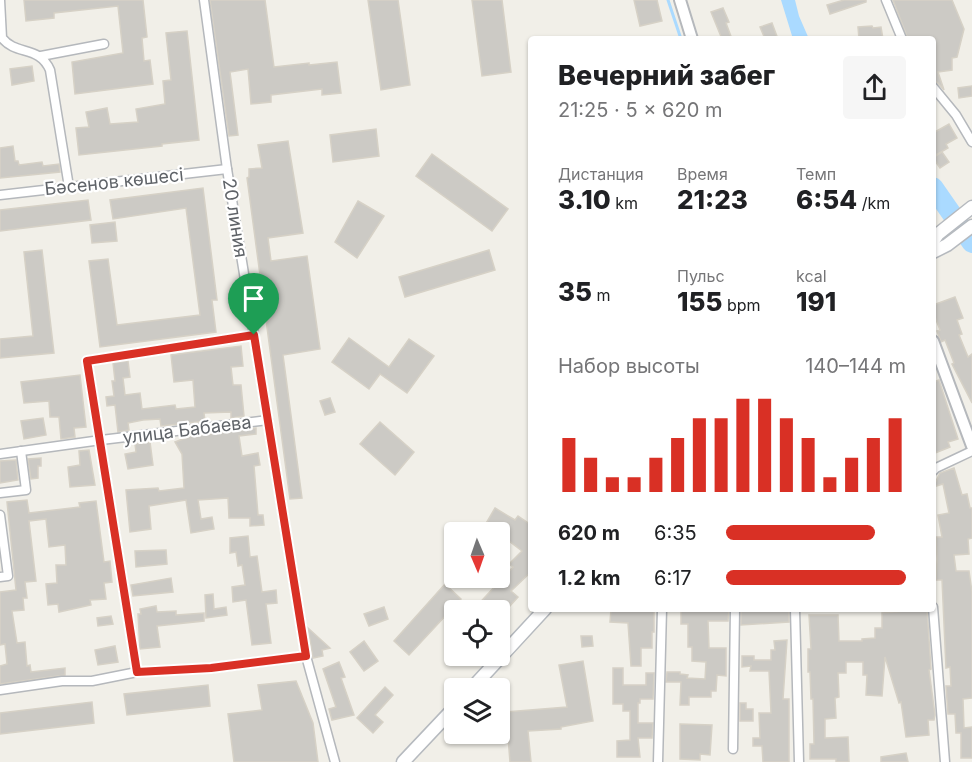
<!DOCTYPE html>
<html lang="ru">
<head>
<meta charset="utf-8">
<style>
  body { margin:0; font-family:Inter,sans-serif; background:#f6f6f6; color:#202124; height:100vh; display:flex; flex-direction:column; font-size:22px; white-space:nowrap }
  * { box-sizing:border-box; margin:0 }
  p { font-size:20px; color:#757577 }
  .icon { flex:none; width:33px; height:33px; fill:none; stroke:currentColor; stroke-width:2; stroke-linecap:round; stroke-linejoin:round }
  .map { position:relative; flex:1; overflow:hidden }
  .details { position:absolute; left:528px; top:36px; width:408px; height:576px; display:flex; flex-direction:column; background:#fff; border-radius:6px; box-shadow:0 2px 4px #0004 }
  .details>* { flex:none }
  .needle { width:39px; rotate:178deg }
  .buttons { position:absolute; left:444px; top:522px; display:grid; gap:12px }
  .buttons a { display:grid; place-items:center; width:66px; height:66px; border-radius:6px; background:#fff; box-shadow:0 2px 4px #0004; font-size:30px }
  .pin { position:absolute; display:grid; place-items:center; width:51px; height:51px; color:#fff; margin:-62px -26px; border-radius:50% 50% 50% 0; rotate:-45deg; box-shadow:0 0 6px #0007 }
  .pin .icon { rotate:45deg }
  .round { display:grid; place-items:center; flex:none; width:63px; height:63px; border-radius:6px; background:#f6f6f6 }
  .summary { display:flex; align-items:center; justify-content:space-between; height:102px; padding:0 30px }
  h1 { font-size:27px; font-weight:800; line-height:45px }
  .figures { display:grid; grid-template-columns:repeat(3,1fr); gap:9px; height:102px; padding:6px 30px }
  .figures div { display:grid; align-content:center }
  .figures b { font-size:26px; font-weight:800 }
  .figures small { font-size:16px; font-weight:400 }
  .figures p { font-size:16px }
  .chart { height:168px; padding:12px 30px }
  .chart p { display:flex; justify-content:space-between }
  .chart svg { width:100%; height:108px; margin-top:6px; stroke:#d93025; stroke-width:6 }
  ul { padding:0 30px; list-style:none; font-size:20px }
  li { display:grid; grid-template-columns:96px 72px 1fr; align-items:center; height:45px }
  li i { height:15px; border-radius:8px; background:#d93025 }
  .map>svg:first-child { display:block }
  .water { fill:#aadaff }
  .lines { fill:none; stroke-linecap:round; stroke-linejoin:round }
  .stream { stroke:#aadaff; stroke-width:3 }
  .river { stroke:#aadaff; stroke-width:20 }
  .building { fill:#cccac5; stroke:#d6d1c6; stroke-width:1.5 }
  .minor-casing { stroke:#b5b8bc; stroke-width:11 }
  .tertiary-casing { stroke:#b5b8bc; stroke-width:14 }
  .secondary-casing { stroke:#b6babf; stroke-width:15 }
  .minor { stroke:#fff; stroke-width:8 }
  .tertiary { stroke:#fff; stroke-width:10 }
  .secondary { stroke:#fff; stroke-width:12 }
  .route-casing { stroke:#fff; stroke-width:12 }
  .route { stroke:#d93025; stroke-width:8 }
  .labels { text-anchor:middle; stroke-width:4.5; stroke-linejoin:round; paint-order:stroke }
  .street-label { font-size:18px; fill:#5f6368; stroke:#fff }
</style>
</head>
<body>
<div class="map">
<svg width="972" height="762" viewBox="0 0 972 762">
  <rect width="100%" height="100%" fill="#f1efe8"/>
  <g class="water">
    <path d="M781,0H795L799,16L809,39H793Z"/>
    <path d="M933,177L954,205L945,213L933,197Z"/>
  </g>
  <g class="lines">
    <path class="stream" d="M668,0L681,39"/>
    <path class="river" d="M933,187L972,243"/>
  </g>
  <g class="building">
    <path d="M24,0H143L147,37L142,38L144,61L150,60L153,84L75,94L72,62L123,53L118,6L54,13V18L26,21Z"/>
    <path d="M210,0H265L274,67L309,63V65L337,62L341,93L322,95V89L271,95V102L251,104L248,69L230,72L238,135L229,136Z"/>
    <path d="M368,0H398L410,85L381,90Z"/>
    <path d="M472,0H502L511,72L482,76Z"/>
    <path d="M634,0H657L662,21L640,26Z"/>
    <path d="M844,0H866V2L830,14L827,5Z"/>
    <path d="M893,0H952L964,29L957,57L952,58V70L938,72L944,90L938,83L933,81V39H908Z"/>
    <path d="M723,8L729,22L726,23L732,39H722L711,12Z"/>
    <path d="M772,23L778,39H765L760,27Z"/>
    <path d="M872,26L873,28L881,27L883,39H859L858,27Z"/>
    <path d="M187,31L199,140L162,144V146L79,155L76,128L89,127L86,112L107,108L110,124L138,122L136,109L165,104L163,81L171,80L166,33Z"/>
    <path d="M32,66L34,81L12,85L10,69Z"/>
    <path d="M972,86V96L959,98L958,88Z"/>
    <path d="M949,124L957,138L946,144L948,148L936,155L933,150V133Z"/>
    <path d="M376,129L379,156L333,162L330,135Z"/>
    <path d="M288,141L303,233L268,238L271,261L307,256L320,349L283,355L302,498L290,499L247,178L249,177V169L262,168L258,145Z"/>
    <path d="M13,146L15,161H18L19,165L42,162L43,166L59,164L60,172L0,178V148Z"/>
    <path d="M942,152L949,162L940,168L933,158Z"/>
    <path d="M432,154L508,209L492,231L416,176Z"/>
    <path d="M203,188L217,300H212L216,332L100,347L89,261L108,259L117,325L200,315L186,208L113,219L110,200Z"/>
    <path d="M88,200L91,220L0,231V210Z"/>
    <path d="M358,201L384,216L357,258L335,242Z"/>
    <path d="M115,222L117,241L92,243L90,225Z"/>
    <path d="M42,250L54,353L0,358V339L33,336L24,252Z"/>
    <path d="M489,250L495,270L405,297L399,277Z"/>
    <path d="M955,297L963,318L957,320L962,334L959,335L968,357L972,354V403L952,364L954,363L945,340L941,342L937,331L940,330L933,312V305Z"/>
    <path d="M349,338L389,367L409,339L434,356L407,393L380,374L369,389L332,362Z"/>
    <path d="M241,346L243,366L231,367L233,385H241L244,416L231,418V412L204,413L205,421L161,426L160,419L143,420L128,423L129,430L118,432L115,405L107,406L106,397L114,396L112,381H115L113,363L128,361L130,377L123,378L125,395L140,393L142,409L175,405L176,409L195,407L193,380L174,382L171,355Z"/>
    <path d="M80,375L86,427L74,428L75,437L61,439L59,417H50L49,401L24,403L21,382Z"/>
    <path d="M939,380L958,439L948,442L950,447L933,454V382Z"/>
    <path d="M330,398L335,412L325,415L320,401Z"/>
    <path d="M43,418L46,435L24,439L21,421Z"/>
    <path d="M380,422L414,452L395,475L360,444Z"/>
    <path d="M256,428V434L239,436L242,456L258,453L260,465L254,466L258,515H263L264,525L250,526V518H229L228,498L198,500L201,519L212,517L214,529L191,533L186,500L149,506L151,529L130,532L126,490L158,488L159,491L184,488L182,454L175,442L191,436Z"/>
    <path d="M150,442L153,465L128,469L125,454L136,452L135,444Z"/>
    <path d="M89,450L95,485L70,487L68,467L80,465L79,451Z"/>
    <path d="M41,458V466H38V478L31,479L28,459Z"/>
    <path d="M16,460L18,480L0,483V461Z"/>
    <path d="M954,468L962,495L967,494L970,508H972V538L968,539L969,554L954,555L956,571H969L972,592V698L963,699L964,728L972,727V758H961V733H956L955,714H948L946,686H951L950,667L946,668L942,580H936L937,559L936,537H942L938,515L949,513L943,484L933,487L940,473Z"/>
    <path d="M27,500L29,513L80,507L79,503L96,501L104,562L110,561L112,582L104,583L106,599L90,600L91,605L59,612L58,604L48,605L46,584L57,583L56,565H66L65,545L49,547L46,519L29,521L36,581L25,582L27,598H23L24,610L12,611L17,643L25,642L27,666L30,665L31,672L65,668V675L0,684V666L7,664L5,644L0,645V592L16,590L7,502Z"/>
    <path d="M495,508L515,520L518,516L531,525V572L511,591L518,597L500,617V610H473L513,567L509,564L522,551L500,534V532H488L490,529L485,525Z"/>
    <path d="M248,536L250,557L257,556L262,592L276,590L277,603L266,604L271,643L252,645L246,600L233,602L232,587L245,585L242,565L238,566L236,552L230,553V538Z"/>
    <path d="M166,550L167,564L136,567L135,551Z"/>
    <path d="M171,578L173,592L133,596L131,585Z"/>
    <path d="M445,584L461,599L409,655L394,641Z"/>
    <path d="M213,594L214,609L226,607L227,615L206,618L205,595Z"/>
    <path d="M156,606L157,612L176,611V615L204,613V621L157,626L160,647L140,649L138,614H141L140,609Z"/>
    <path d="M384,607L388,619L369,626L364,614Z"/>
    <path d="M611,609H654V632H652V648H641V666H631L628,623L610,622Z"/>
    <path d="M729,609L728,621H708L709,648H726V676L717,675L716,691H711V697H689V705H680L681,682H666L667,672H680V674L688,675L687,678L705,679L706,662L692,661V647H688V624H681V610Z"/>
    <path d="M741,609L771,611V609H787L789,610V622L741,625Z"/>
    <path d="M905,609H927L931,669L929,670L935,715L934,720H928L929,735L906,737L901,702L899,703L885,657L882,696L866,695L867,675H863V662H846V673H838L839,697L835,698L836,718L825,719V738L848,737L849,762H836V759H810V744H814L813,699H811L810,672H808V649H811L809,615H838L839,641H862V639L875,638V628H882V613L905,611Z"/>
    <path d="M111,616L113,624L98,626L97,618Z"/>
    <path d="M308,628L330,648L322,650L323,656L313,658Z"/>
    <path d="M581,636H592L593,646L582,647Z"/>
    <path d="M787,640L783,699H789V762H763L762,746H753V738H760L759,713H771L769,671H750L751,666L742,667V656H754V660H771V650H775L774,641Z"/>
    <path d="M364,641L378,661L364,671L350,652Z"/>
    <path d="M115,646L118,662L98,665L95,650Z"/>
    <path d="M583,661L593,721L561,727V729L528,731L531,762H510L506,712L567,707L559,665Z"/>
    <path d="M339,662L345,677L341,678L354,715L332,720L329,709L336,707L323,669Z"/>
    <path d="M613,668H623V685H646V673H654L653,699H640V703H638V723H653L652,738H638L640,757H617V741L630,740V711H623V704H613Z"/>
    <path d="M296,681L313,723L318,762H234L228,714L262,710L258,685Z"/>
    <path d="M208,685L210,706L127,715L124,694Z"/>
    <path d="M385,687L393,695L375,715L383,722L373,733L357,718Z"/>
    <path d="M92,702L94,723L0,734V713Z"/>
    <path d="M740,703H746V709H753V721H740Z"/>
    <path d="M680,724L712,725L710,755L700,754V760L680,759Z"/>
    <path d="M906,753L908,762H881V757Z"/>
  </g>
  <g class="lines">
    <g class="minor-casing">
      <g id="minor">
        <path d="M0,0L2,38C16,56 39,45 50,70L69,187"/>
        <path d="M204,0L227,169L306,656L335,762"/>
        <path d="M886,0L902,39"/>
        <path d="M41,56L104,44"/>
        <path d="M933,87L956,115L972,142"/>
        <path d="M0,195L227,169"/>
        <path d="M0,454L101,440L268,420"/>
        <path d="M933,471L936,468L972,451"/>
        <path d="M0,493L26,490L21,451"/>
        <path d="M0,515L8,576L0,577"/>
        <path d="M933,607L945,762"/>
        <path d="M795,609L799,762"/>
        <path d="M137,672L87,361L254,335"/>
        <path d="M0,690L62,681H92L137,672L211,668L306,656"/>
        <path d="M733,749L735,609"/>
        <path d="M658,762L662,609"/>
      </g>
    </g>
    <g class="tertiary-casing">
      <g id="tertiary">
        <path d="M680,0L692,39"/>
        <path d="M933,341L972,446"/>
      </g>
    </g>
    <g class="secondary-casing">
      <g id="secondary">
        <path d="M933,241L938,234L972,207"/>
        <path d="M933,252L947,245L972,226"/>
        <path d="M472,688L545,609"/>
        <path d="M403,762L454,708"/>
      </g>
    </g>
    <use href="#minor" class="minor"/>
    <use href="#tertiary" class="tertiary"/>
    <use href="#secondary" class="secondary"/>
  </g>
  <g class="lines">
    <g class="route-casing">
      <path id="route" d="M254,335L306,656L211,668L137,672L87,361Z"/>
    </g>
    <use href="#route" class="route"/>
  </g>
  <g class="labels">
    <g class="street-label">
      <text transform="translate(114 182) rotate(-6)" y="6">Бәсенов көшесі</text>
      <text transform="translate(235 218) rotate(81)" y="6">20 линия</text>
      <text transform="translate(187 430) rotate(-7)" y="6">улица Бабаева</text>
    </g>
  </g>
</svg>
<div class="buttons">
<a><svg class="needle" viewBox="-14 -14 28 28"><path d="M0-13l5 13h-10z" fill="#e53935"/><path d="M0 13l5-13h-10z" fill="#757577"/></svg></a>
<a><svg class="icon" aria-label="locate" viewBox="0 0 24 24"><circle cx="12" cy="12" r="6"/><path d="M12 2v4M12 18v4M2 12h4M18 12h4"/></svg></a>
<a><svg class="icon" aria-label="layers" viewBox="0 0 24 24"><path d="M12 4l9 5-9 5-9-5zM3 14l9 5 9-5"/></svg></a>
</div>
<div class="pin" style="left:254px;top:335px;background:#1e9e55"><svg class="icon" aria-label="arrive" viewBox="0 0 24 24"><path d="M6 21V4h12l-3 4 3 4H6"/></svg></div>
<section class="details">
<div class="summary"><div><h1>Вечерний забег</h1><p>21:25 · 5 × 620 m</p></div><a class="round"><svg class="icon" aria-label="share" viewBox="0 0 24 24"><path d="M12 15V3M7 8l5-5 5 5M5 13v7h14v-7"/></svg></a></div>
<div class="figures">
<div><p>Дистанция</p><b>3.10<small> km</small></b></div>
<div><p>Время</p><b>21:23</b></div>
<div><p>Темп</p><b>6:54<small> /km</small></b></div>
</div>
<div class="figures">
<div><b>35<small> m</small></b></div>
<div><p>Пульс</p><b>155<small> bpm</small></b></div>
<div><p>kcal</p><b>191</b></div>
</div>
<div class="chart"><p><span>Набор высоты</span>140–144 m</p>
<svg viewBox="0 0 160 44" preserveAspectRatio="none"><path d="M5 44V22M15 44V30M25 44V38M35 44V38M45 44V30M55 44V22M65 44V14M75 44V14M85 44V6M95 44V6M105 44V14M115 44V22M125 44V38M135 44V30M145 44V22M155 44V14"/></svg>
</div>
<ul>
<li><b>620 m</b>6:35<i style="width:83%"></i></li>
<li><b>1.2 km</b>6:17<i style="width:100%"></i></li>
</ul>
</section>
</div>
</body>
</html>
